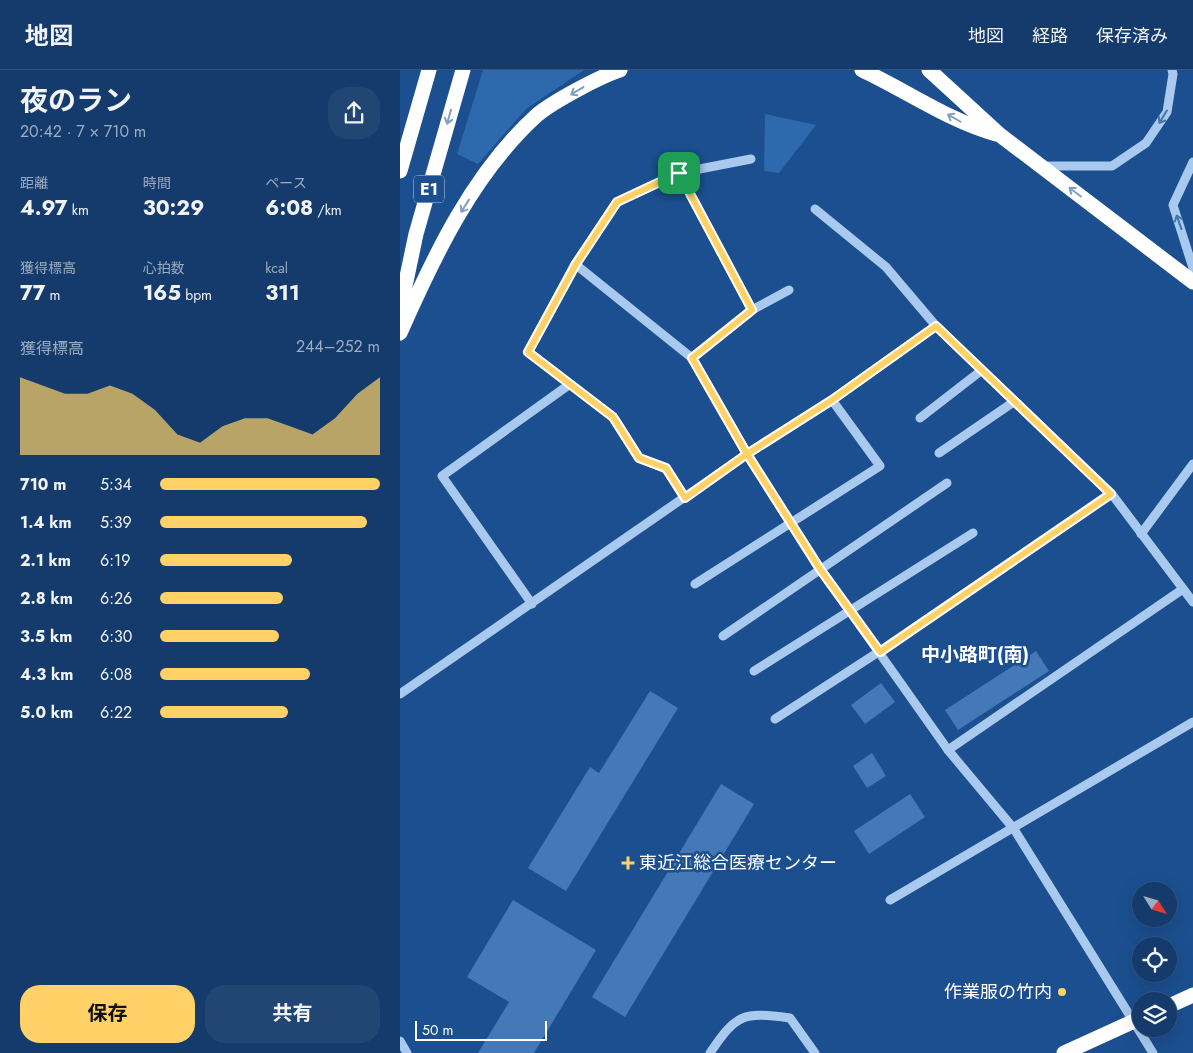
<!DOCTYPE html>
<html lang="ja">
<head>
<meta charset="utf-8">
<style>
  body { margin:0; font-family:Jost,"Noto Sans JP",sans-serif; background:#214673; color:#f1f3f6; height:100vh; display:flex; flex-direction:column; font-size:19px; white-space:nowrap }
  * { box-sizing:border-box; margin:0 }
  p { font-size:16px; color:#9dadc1 }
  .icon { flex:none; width:28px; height:28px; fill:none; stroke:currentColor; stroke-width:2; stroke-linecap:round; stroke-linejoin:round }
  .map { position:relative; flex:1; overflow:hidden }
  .drawer { display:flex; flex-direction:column; background:#143b6b; width:400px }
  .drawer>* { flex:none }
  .needle { width:32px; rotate:127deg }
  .tools { position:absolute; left:732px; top:812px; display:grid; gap:10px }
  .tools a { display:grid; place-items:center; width:45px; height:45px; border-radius:50%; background:#143b6b; box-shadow:0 5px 20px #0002,0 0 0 1px #33557e; font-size:25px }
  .scale { position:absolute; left:15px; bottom:12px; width:132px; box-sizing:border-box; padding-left:5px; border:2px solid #fff; border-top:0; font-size:14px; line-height:18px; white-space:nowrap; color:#fff; -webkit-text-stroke:4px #1b4f8f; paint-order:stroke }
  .pin { position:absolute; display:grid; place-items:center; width:42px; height:42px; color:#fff; margin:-21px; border-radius:10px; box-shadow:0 2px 8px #0006 }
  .round { display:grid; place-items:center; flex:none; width:52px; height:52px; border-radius:20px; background:#214673 }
  .summary { display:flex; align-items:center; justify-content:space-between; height:85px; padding:0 20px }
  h1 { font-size:28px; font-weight:700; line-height:38px }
  .figures { display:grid; grid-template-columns:repeat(3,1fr); gap:8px; height:85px; padding:5px 20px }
  .figures div { display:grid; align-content:center }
  .figures b { font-size:21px; font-weight:700 }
  .figures small { font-size:14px; font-weight:400 }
  .figures p { font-size:14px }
  .chart { height:140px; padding:10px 20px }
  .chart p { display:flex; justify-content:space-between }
  .chart svg { width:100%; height:90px; margin-top:5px; fill:#ffd166; opacity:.7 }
  .cta { display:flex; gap:10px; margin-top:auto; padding:10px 20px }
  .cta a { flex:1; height:58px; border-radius:20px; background:#ffd166; color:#111; font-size:20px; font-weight:700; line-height:58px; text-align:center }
  .cta a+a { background:#214673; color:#f1f3f6 }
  ul { padding:0 20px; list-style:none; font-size:16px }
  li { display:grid; grid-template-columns:80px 60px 1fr; align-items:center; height:38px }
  li i { height:12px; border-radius:6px; background:#ffd166 }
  header { display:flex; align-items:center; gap:30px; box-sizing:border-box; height:70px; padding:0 25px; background:#143b6b; border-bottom:1px solid #33557e }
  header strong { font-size:24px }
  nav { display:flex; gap:28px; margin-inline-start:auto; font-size:18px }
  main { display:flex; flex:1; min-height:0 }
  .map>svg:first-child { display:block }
  .green { fill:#2e69ad }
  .building { fill:#4478b7 }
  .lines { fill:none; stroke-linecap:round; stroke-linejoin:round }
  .minor { stroke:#a9c9ee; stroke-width:9 }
  .highway { stroke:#fff; stroke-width:15 }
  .oneway { stroke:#829ec1 }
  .oneway2 { stroke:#4674ac }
  .route-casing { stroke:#fff; stroke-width:10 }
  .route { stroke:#ffd166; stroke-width:6 }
  .poi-dot { fill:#ffd166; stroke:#1b4f8f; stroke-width:2 }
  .labels { text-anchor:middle; stroke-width:5; stroke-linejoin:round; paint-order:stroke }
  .shield { fill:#1b4f8f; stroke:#bbcadd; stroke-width:1 }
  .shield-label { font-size:16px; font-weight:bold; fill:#fff }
  .poi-label { font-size:18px; fill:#fff; stroke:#1b4f8f; text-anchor:start }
  .neighbourhood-label { font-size:19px; font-weight:bold; fill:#fff; stroke:#1b4f8f }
</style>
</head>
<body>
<header>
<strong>地図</strong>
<nav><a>地図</a><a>経路</a><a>保存済み</a></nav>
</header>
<main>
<section class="drawer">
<div class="summary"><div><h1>夜のラン</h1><p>20:42 · 7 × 710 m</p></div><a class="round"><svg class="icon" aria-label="share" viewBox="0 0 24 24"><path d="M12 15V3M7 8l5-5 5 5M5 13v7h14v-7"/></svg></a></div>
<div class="figures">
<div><p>距離</p><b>4.97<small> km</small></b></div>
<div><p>時間</p><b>30:29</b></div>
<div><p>ペース</p><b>6:08<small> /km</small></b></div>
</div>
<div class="figures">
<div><p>獲得標高</p><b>77<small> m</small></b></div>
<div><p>心拍数</p><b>165<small> bpm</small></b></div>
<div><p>kcal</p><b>311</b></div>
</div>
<div class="chart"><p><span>獲得標高</span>244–252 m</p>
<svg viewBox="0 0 160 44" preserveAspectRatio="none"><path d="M0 44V6L10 10L20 14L30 14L40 10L50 14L60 22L70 34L80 38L90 30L100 26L110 26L120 30L130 34L140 26L150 14L160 6V44z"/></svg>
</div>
<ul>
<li><b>710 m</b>5:34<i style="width:100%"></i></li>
<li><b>1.4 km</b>5:39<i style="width:94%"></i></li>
<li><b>2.1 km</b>6:19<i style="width:60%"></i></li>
<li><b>2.8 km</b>6:26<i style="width:56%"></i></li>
<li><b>3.5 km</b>6:30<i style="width:54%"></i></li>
<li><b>4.3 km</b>6:08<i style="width:68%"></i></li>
<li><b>5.0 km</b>6:22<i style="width:58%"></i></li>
</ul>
<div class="cta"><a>保存</a><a>共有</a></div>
</section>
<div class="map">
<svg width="793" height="983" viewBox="0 0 793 983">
  <rect width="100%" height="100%" fill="#1b4f8f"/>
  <g class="green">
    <path d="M83,0H184L126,39L78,94L57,84Z"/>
    <path d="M365,44L416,55L379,103L364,101Z"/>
  </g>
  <g class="building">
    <path d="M636,581L649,601L558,660L545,640Z"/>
    <path d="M481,613L495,632L465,654L451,635Z"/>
    <path d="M250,621L278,638L166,821L128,798L190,697L199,703Z"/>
    <path d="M472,683L486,706L467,718L453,696Z"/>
    <path d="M321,714L354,734L225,947L192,927Z"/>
    <path d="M510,724L525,747L469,784L454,761Z"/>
    <path d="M113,830L196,880L134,983H78L109,932L67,907Z"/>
  </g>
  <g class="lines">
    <g class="minor">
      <path d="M793,92L773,135L793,198"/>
      <path d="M641,96H712L746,73L767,42L773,4L772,0"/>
      <path d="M279,103L352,240"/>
      <path d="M415,139L486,197L536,256"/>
      <path d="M175,194L292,288L347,384L420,499L548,680L614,759L753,983"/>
      <path d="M292,288L352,240L389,220"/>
      <path d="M520,348L582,300"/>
      <path d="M539,383L615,331"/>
      <path d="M285,428L266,399L239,388L213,347L128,282L175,194L217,132L279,103L351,89"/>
      <path d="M741,464L793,394"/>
      <path d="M295,514L480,396L432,330"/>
      <path d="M132,534L42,406L170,314"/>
      <path d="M323,566L547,413"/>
      <path d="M354,601L573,463"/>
      <path d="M0,624L347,384L432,330L536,256L711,423L793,532"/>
      <path d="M375,649L480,581L711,423"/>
      <path d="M548,680L783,519"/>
      <path d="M490,830L793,652"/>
      <path d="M0,971L7,983"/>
      <path d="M310,983C337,943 343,942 390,948L415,983"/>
    </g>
    <g class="highway">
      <path d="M462,0C507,21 549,51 596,64"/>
      <path d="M529,0L600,65L793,212"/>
      <path d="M0,101L29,0"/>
      <path d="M0,240L16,164L63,0"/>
      <path d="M0,263C34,186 73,103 137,45C154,31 199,7 220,0"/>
      <path d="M769,936L793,925"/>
      <path d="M664,983L741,948"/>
    </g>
  </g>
  <defs><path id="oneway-shaft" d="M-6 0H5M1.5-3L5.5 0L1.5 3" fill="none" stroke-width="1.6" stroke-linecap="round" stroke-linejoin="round" transform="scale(1.25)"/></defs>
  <g class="oneway">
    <use href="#oneway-shaft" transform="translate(177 21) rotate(149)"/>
    <use href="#oneway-shaft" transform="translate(49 47) rotate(106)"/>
    <use href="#oneway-shaft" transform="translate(554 48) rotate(-150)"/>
    <use href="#oneway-shaft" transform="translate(675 122) rotate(-143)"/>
    <use href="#oneway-shaft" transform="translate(65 136) rotate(122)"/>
  </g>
  <g class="oneway2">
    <use href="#oneway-shaft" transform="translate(763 47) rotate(121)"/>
    <use href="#oneway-shaft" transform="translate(779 152) rotate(-109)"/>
  </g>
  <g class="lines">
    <g class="route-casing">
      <path id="route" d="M279,103L217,132L176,194L128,282L213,347L239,388L266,398L285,428L347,384L420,499L480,582L711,424L536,256L432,330L347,384L292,288L352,240L279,103"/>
    </g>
    <use href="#route" class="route"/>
  </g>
  <g class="poi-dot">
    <path d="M225.5 785.5h5v5h5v5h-5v5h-5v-5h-5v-5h5z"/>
    <circle cx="662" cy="922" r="5"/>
  </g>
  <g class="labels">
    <rect class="shield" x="14" y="105.5" width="30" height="27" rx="4"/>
    <g class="shield-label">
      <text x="29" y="125">E1</text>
    </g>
    <g class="poi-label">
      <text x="239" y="799">東近江総合医療センター</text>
      <text x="652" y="928" text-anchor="end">作業服の竹内</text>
    </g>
    <g class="neighbourhood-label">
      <text x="575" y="591">中小路町(南)</text>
    </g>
  </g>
</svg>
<div class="tools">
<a><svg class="needle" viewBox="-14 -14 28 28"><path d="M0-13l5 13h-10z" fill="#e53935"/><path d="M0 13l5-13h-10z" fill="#9dadc1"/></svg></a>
<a><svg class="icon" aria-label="locate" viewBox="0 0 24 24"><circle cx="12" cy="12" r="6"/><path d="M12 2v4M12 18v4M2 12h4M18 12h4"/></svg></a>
<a><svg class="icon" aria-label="layers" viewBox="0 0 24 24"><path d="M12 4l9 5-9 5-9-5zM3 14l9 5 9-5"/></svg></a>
</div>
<div class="scale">50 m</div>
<div class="pin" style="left:279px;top:103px;background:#1e9e55"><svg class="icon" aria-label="arrive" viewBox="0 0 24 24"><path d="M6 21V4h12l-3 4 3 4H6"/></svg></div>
</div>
</main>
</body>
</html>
